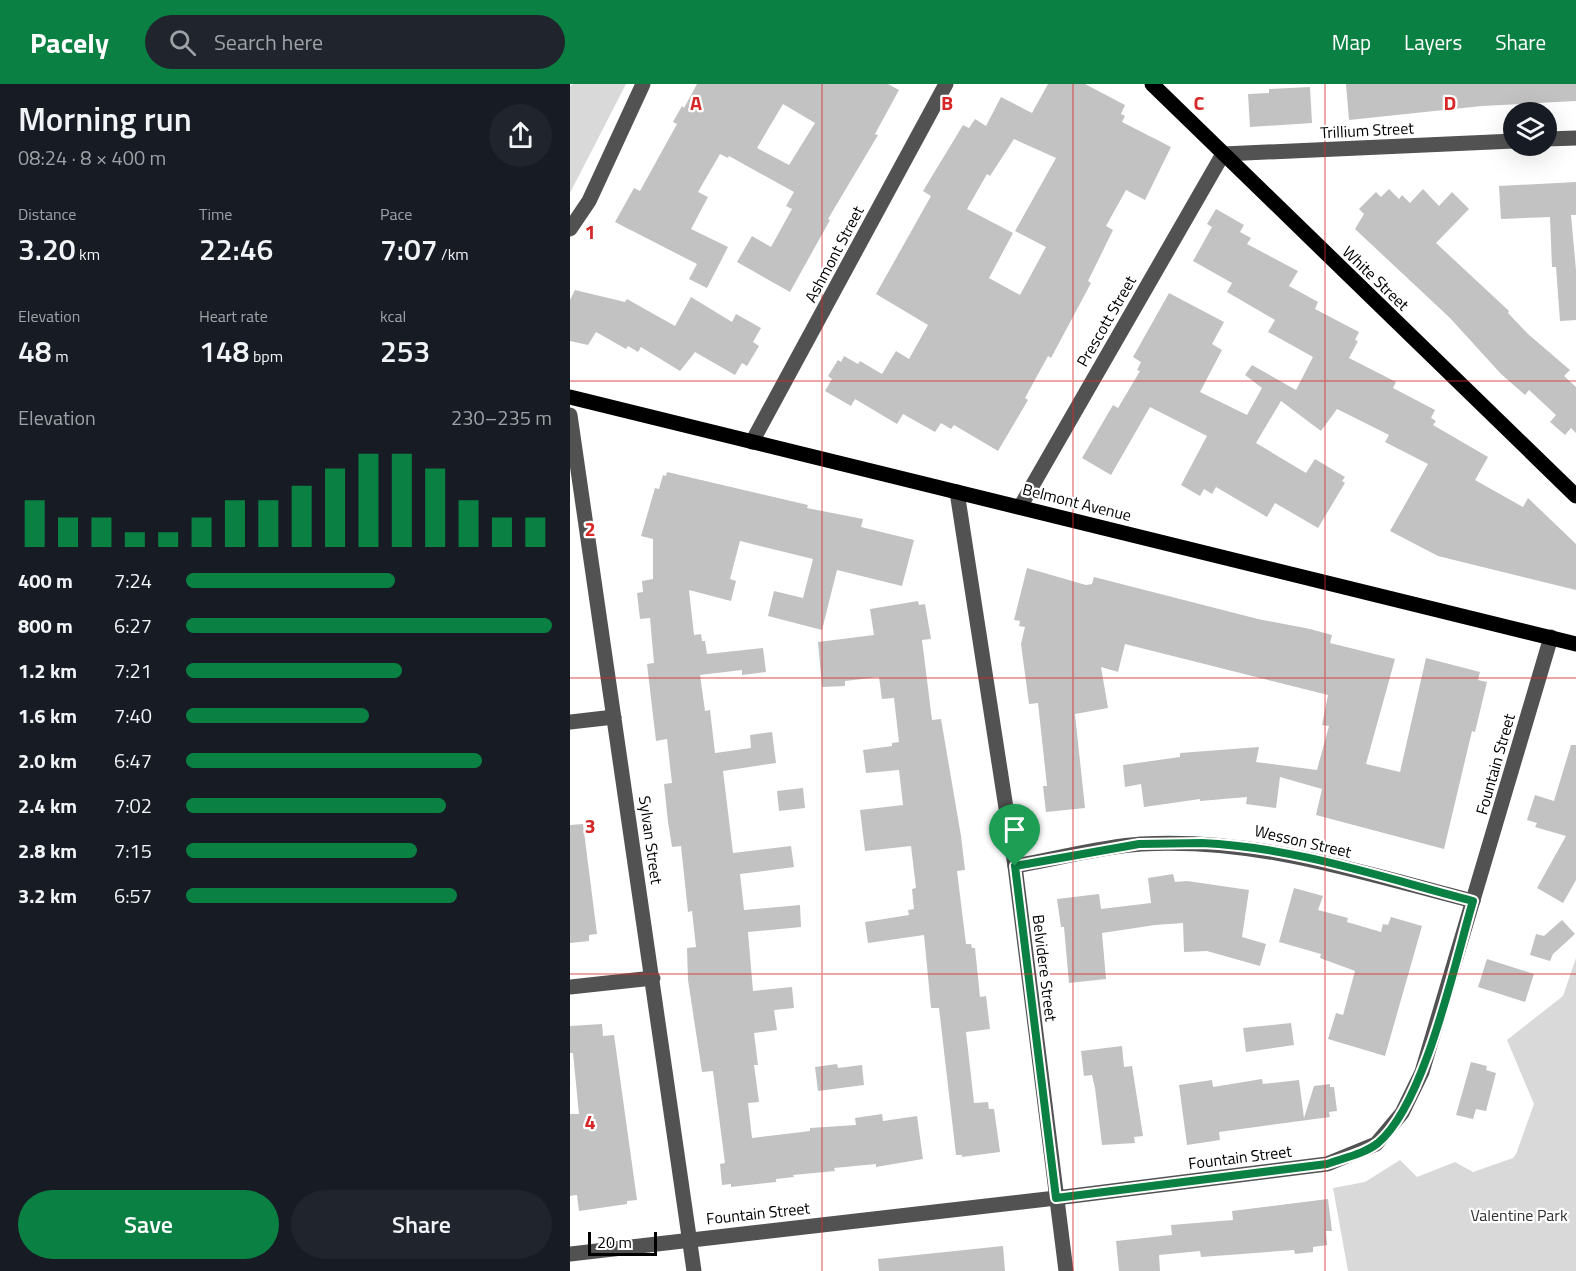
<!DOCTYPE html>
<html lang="en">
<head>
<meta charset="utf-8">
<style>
  body { margin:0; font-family:"Titillium Web",sans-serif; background:#20242c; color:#f1f3f6; height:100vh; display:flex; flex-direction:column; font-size:22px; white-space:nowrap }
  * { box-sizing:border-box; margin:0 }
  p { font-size:20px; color:#9ea1a6 }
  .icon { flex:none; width:33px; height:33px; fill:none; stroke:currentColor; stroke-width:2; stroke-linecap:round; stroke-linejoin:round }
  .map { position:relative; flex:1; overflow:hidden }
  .details { display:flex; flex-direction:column; background:#171b24; width:570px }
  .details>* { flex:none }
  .controls { position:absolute; left:933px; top:18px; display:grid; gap:12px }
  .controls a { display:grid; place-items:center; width:54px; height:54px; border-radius:50%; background:#171b24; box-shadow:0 6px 24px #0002; font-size:30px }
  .scale { position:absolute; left:18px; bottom:15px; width:69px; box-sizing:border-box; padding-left:6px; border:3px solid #000; border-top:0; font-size:16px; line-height:21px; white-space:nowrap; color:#000; -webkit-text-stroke:4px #fff; paint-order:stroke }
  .pin { position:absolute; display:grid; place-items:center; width:51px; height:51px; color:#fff; margin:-62px -26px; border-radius:50% 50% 50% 0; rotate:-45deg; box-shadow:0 0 6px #0007 }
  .pin .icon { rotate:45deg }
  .round { display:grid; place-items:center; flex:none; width:63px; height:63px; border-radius:32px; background:#20242c }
  .overview { display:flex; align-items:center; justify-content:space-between; height:102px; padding:0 18px }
  h1 { font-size:33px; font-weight:600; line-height:45px }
  .figures { display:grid; grid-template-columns:repeat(3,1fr); gap:9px; height:102px; padding:6px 18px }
  .figures div { display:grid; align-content:center }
  .figures b { font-size:30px; font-weight:600 }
  .figures small { font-size:16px; font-weight:400 }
  .figures p { font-size:16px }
  .chart { height:168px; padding:12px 18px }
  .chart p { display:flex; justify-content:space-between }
  .chart svg { width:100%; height:108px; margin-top:6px; stroke:#0b8043; stroke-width:6 }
  .button { display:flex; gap:12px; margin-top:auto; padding:12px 18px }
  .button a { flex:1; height:69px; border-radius:36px; background:#0b8043; color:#fff; font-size:24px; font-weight:600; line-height:69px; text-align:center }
  .button a+a { background:#20242c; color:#f1f3f6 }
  ul { padding:0 18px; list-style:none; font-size:20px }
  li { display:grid; grid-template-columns:96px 72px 1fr; align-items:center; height:45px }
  li i { height:15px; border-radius:8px; background:#0b8043 }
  header { display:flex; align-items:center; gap:36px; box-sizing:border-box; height:84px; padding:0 30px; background:#0b8043; color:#fff }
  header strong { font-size:28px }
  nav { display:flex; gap:33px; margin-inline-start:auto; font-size:21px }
  .search { width:420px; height:54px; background:#20242c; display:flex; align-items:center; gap:15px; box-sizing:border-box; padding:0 21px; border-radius:33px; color:#9ea1a6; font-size:22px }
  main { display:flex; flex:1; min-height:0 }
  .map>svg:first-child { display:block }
  .green { fill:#d9d9d9 }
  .building { fill:#c2c2c2; fill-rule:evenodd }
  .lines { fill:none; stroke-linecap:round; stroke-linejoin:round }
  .minor { stroke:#525252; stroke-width:15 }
  .major { stroke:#000; stroke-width:15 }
  .route-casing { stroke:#fff; stroke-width:12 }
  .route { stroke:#0b8043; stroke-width:8 }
  .grid { fill:none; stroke:#d62828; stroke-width:1.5; stroke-opacity:0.55 }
  .labels { text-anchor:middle; stroke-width:4.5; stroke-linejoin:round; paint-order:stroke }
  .street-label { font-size:16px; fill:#000; stroke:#fff }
  .park-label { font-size:16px; fill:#303030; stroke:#fff }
  .grid-label { font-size:20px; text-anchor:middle; font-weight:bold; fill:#d62828; stroke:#fff; stroke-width:4.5; stroke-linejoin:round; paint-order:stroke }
</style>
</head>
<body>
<header>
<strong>Pacely</strong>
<div class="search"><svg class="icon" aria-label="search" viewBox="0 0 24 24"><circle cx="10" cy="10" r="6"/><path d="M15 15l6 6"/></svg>Search here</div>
<nav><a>Map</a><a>Layers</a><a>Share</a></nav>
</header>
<main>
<section class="details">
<div class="overview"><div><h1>Morning run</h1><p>08:24 · 8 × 400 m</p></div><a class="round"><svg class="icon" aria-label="share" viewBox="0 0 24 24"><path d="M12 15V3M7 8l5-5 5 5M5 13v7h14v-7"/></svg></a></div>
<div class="figures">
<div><p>Distance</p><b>3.20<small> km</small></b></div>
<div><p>Time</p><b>22:46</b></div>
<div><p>Pace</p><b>7:07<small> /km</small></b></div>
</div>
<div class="figures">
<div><p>Elevation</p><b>48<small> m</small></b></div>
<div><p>Heart rate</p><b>148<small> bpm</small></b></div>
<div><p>kcal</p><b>253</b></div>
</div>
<div class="chart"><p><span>Elevation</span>230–235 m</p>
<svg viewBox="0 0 160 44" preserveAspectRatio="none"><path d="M5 44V25M15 44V32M25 44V32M35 44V38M45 44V38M55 44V32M65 44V25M75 44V25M85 44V19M95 44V12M105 44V6M115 44V6M125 44V12M135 44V25M145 44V32M155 44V32"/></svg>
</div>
<ul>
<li><b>400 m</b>7:24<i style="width:57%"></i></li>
<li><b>800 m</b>6:27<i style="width:100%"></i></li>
<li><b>1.2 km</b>7:21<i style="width:59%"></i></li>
<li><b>1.6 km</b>7:40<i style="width:50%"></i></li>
<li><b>2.0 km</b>6:47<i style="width:81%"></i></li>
<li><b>2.4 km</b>7:02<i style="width:71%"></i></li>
<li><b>2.8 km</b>7:15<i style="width:63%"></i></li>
<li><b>3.2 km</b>6:57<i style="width:74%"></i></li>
</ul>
<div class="button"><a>Save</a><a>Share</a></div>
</section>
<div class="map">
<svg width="1006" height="1187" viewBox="0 0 1006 1187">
  <rect width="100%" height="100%" fill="#fff"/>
  <g class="green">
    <path d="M3,0H56L0,109V2Z"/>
    <path d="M1006,874V1187H778L763,1104L795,1098L830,1076L847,1093L885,1078L903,1088L943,1074L946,1070L964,1020L937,956L993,912Z"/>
  </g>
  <g class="building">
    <path d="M127,0H318L329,6L305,50L308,51L258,135L260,136L220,208L167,178L182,152L201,163L222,125L216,122L224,108L159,72L158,74L150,70L128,108L138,113L121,145L158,163L137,204L119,195L127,180L45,138L64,104L70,107L107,40L103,38L112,22L114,24ZM213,20L245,39L219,81L187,64Z"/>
    <path d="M478,0H515L555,21L551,30L555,32L552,38L601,63L575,116L556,106L536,142L543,146L518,197L521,199L481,274L478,272L455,314L458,316L428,367L384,341L381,345L371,339L365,348L333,330L327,340L285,315L281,322L255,307L262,295L258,292L268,276L271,278L274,272L288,280L290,277L312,290L326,267L339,275L358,241L306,210L361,112L353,107L393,41L399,44L405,35L416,42L431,13L462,29ZM444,55L486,74L445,147L476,163L450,211L419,194L443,149L397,125L417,90L420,92Z"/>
    <path d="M776,0H1006V17L912,22L779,36Z"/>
    <path d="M740,3L742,39L680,43L678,10L699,9V5Z"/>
    <path d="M1006,98V131H1001L1006,186V236L990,237L986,183H982L980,133L931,135L929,102Z"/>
    <path d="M819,105L829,115L832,111L840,119L853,105L869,122L882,108L899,125L866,159L939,227L938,229L958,250L1000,286L994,292L1006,303V349L1001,344L995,351L980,338L986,331L959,306L955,311L931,290L880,234L785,145L794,130L789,125L806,108L811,113Z"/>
    <path d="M646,125L674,141L670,148L681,154L677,160L728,187L719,202L748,218L745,225L789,248L785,256L788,257L779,274L826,298L823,304L865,326L861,334L866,337L863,341L918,373L905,396L953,423L958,414L1006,460V506L868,472L820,447L858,380L815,358L819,351L767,325L751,347L711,317L686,359L736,389L745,375L775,393L772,397L775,399L748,444L705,419L697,433L646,403L642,410L634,405L630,412L611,401L637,352L580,323L541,391L512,374L543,321L548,324L570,287L567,286L571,278L563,273L599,209L654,238L642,260L652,266L630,308L677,331L692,304L675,291L682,281L726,306L743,273L698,248L705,236L657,208L662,199L623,177L642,143L637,140Z"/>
    <path d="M5,206L55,218L57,215L105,242L121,213L162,238L166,230L191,244L183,258L189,262L177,282L172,279L165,291L125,268L110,287L71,263L68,268L58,262L56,265L26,248L18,261L0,257V216Z"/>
    <path d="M97,388L238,421L237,424L293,435L291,443L344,456L332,502L267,486L252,546L198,532L204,507L233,514L243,475L170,457L160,495L166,497L161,517L119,506L124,551L131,550L132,557H135L137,570L193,564L196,588L172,591V586L130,591L135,627L140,626L145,669L181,664L180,651L202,648L206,679L153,687L163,769L221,762L224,783L170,790L174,826L230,821L231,843L178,848L183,907L222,903L224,924L204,926L207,946L184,949L188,981H184L189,1018L178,1019L182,1054L240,1047V1044L286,1041L285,1034L312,1030L313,1037L347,1032L353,1075L306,1083V1080L264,1084L265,1087L223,1091L224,1093L206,1095V1098L161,1103V1100L152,1101L150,1080L155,1079L143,987L132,988L118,896L117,864L126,863L122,827L118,828L111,762L102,763L98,738L94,700L102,699L97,655L86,657L77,580L84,579L80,534L70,535L67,509L73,508L72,497L83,495V455L71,452L85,404L89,405L93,391L96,392Z"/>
    <path d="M457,484L516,501L522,500L524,493L688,535L740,545L762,551L760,559L825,575L796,680L830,688L856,574L910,588L908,596L917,598L905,648L902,647L874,765L746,731L752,705L710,693L706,724L676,720L677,713L630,717V715L574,723L571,700L555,703L553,681L610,673V669L689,663L686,678L747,686L759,642L752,641L758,611L555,560L548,588L531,583L538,624L505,630L515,724L476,728L473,702H477L468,619L459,620L451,560L455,543L449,542L450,537L444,536Z"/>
    <path d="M348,517L349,521L355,520L361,555L352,556L362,636L371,635L391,752L395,786L387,787L396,860H401L402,864H405L410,913L416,912L420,945L396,948L404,1019L418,1018L419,1025H424L430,1068L392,1073V1071H386L369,924H361L354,851L298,859L295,838L339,831L338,826L344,825L342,805L346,804L341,762L295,767L290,726L333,721L329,686L296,689L293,666L322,662V659L329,658L324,614L312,615L309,593L275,597V602L252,603L248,558L304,551L300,525Z"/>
    <path d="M1001,661H1006V796L993,819L967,804L996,752L965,743L967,739L957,736L965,711L984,717Z"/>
    <path d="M233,704L235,724L209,727L207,707Z"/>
    <path d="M13,740L27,850L19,851V857L0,859V741Z"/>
    <path d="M603,790L605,798L617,797L679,806L672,853L696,860L690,882L637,867L614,868L613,839L585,841L532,849L536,895L499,899L494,843H491L487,815L529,810L531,825L581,819L578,794Z"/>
    <path d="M724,804L753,812L748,826L778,834L777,838L811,848L813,840L818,841L821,833L852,842L815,972L758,955L766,929L773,931L785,887L750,874L751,870L709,858Z"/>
    <path d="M992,836L1005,850L983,870L980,877L960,871L966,850L974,852Z"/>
    <path d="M917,875L964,890L955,918L908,903Z"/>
    <path d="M721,939L724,961L676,968L673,944Z"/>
    <path d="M32,940L33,952L44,951L67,1116L57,1117V1120L9,1127L7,1111L0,1112V1030H9L3,969H0V942Z"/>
    <path d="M552,962L554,983L562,982L573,1052L564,1053L565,1059L532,1061L525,1004L522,991L514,992L511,967Z"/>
    <path d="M901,978L917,982L916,986L926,989L916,1027L906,1025L903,1035L886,1031Z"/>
    <path d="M267,980L268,984L292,981L294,1001L248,1007L245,983Z"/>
    <path d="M692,995L693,1000L729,996L734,1034L744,1002L760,1000V1003H764L767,1027L759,1028L760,1033L649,1048L650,1056L617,1061L609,1001L642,996L643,1003Z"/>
    <path d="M758,1115L762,1147H756L757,1161L743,1163V1168L725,1170L724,1166L631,1173L630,1167L589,1171L590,1187H549L546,1157L602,1151L601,1141L663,1136L662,1127Z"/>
    <path d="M433,1162L435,1187H309L308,1175Z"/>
  </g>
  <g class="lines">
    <g class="minor">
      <path d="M976,55L1006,54"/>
      <path d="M0,145L19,117L73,0"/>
      <path d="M0,331L124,1187"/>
      <path d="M182,358L376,0"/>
      <path d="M387,408L445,782L496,1187"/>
      <path d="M450,423L653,70L944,57"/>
      <path d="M0,638L44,633"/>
      <path d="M445,782C486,775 529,763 571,760C686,753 793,789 903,817"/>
      <path d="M0,903L83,894"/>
      <path d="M0,1170L486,1114L757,1080L806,1060L832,1029L852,988L981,553"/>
    </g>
    <g class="major">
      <path d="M582,0L1006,412"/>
      <path d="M0,313L1006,560"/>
    </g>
  </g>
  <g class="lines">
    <g class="route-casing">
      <path id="route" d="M632,759C724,763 814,794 903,817C885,878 855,1020 808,1059C794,1070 773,1074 757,1080L486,1114L445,782L569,760Z"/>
    </g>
    <use href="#route" class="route"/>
  </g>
  <path class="grid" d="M252,0V1187M503,0V1187M755,0V1187M0,297H1006M0,594H1006M0,890H1006"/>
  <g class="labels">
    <g class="street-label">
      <text transform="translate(797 46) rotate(-3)" y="6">Trillium Street</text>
      <text transform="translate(264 170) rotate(-62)" y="6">Ashmont Street</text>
      <text transform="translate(806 194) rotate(44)" y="6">White Street</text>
      <text transform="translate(536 237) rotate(-60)" y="6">Prescott Street</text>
      <text transform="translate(507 418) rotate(14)" y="6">Belmont Avenue</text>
      <text transform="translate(925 680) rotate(-74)" y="6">Fountain Street</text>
      <text transform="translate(81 756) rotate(82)" y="6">Sylvan Street</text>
      <text transform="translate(733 757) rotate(13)" y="6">Wesson Street</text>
      <text transform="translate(475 884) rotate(83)" y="6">Belvidere Street</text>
      <text transform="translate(670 1073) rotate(-7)" y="6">Fountain Street</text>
      <text transform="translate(188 1129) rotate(-6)" y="6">Fountain Street</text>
    </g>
    <g class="park-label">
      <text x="949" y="1137">Valentine Park</text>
    </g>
  </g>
  <g class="grid-label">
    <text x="126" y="26">A</text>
    <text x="377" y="26">B</text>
    <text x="629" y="26">C</text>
    <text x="880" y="26">D</text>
    <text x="20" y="155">1</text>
    <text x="20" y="452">2</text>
    <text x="20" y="749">3</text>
    <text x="20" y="1045">4</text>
  </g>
</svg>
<div class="controls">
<a><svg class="icon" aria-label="layers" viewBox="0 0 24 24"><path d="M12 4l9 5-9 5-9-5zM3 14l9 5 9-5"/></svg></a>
</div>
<div class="scale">20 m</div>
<div class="pin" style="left:445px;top:782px;background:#1e9e55"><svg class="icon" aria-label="arrive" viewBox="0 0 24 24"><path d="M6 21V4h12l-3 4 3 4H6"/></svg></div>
</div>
</main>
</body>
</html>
